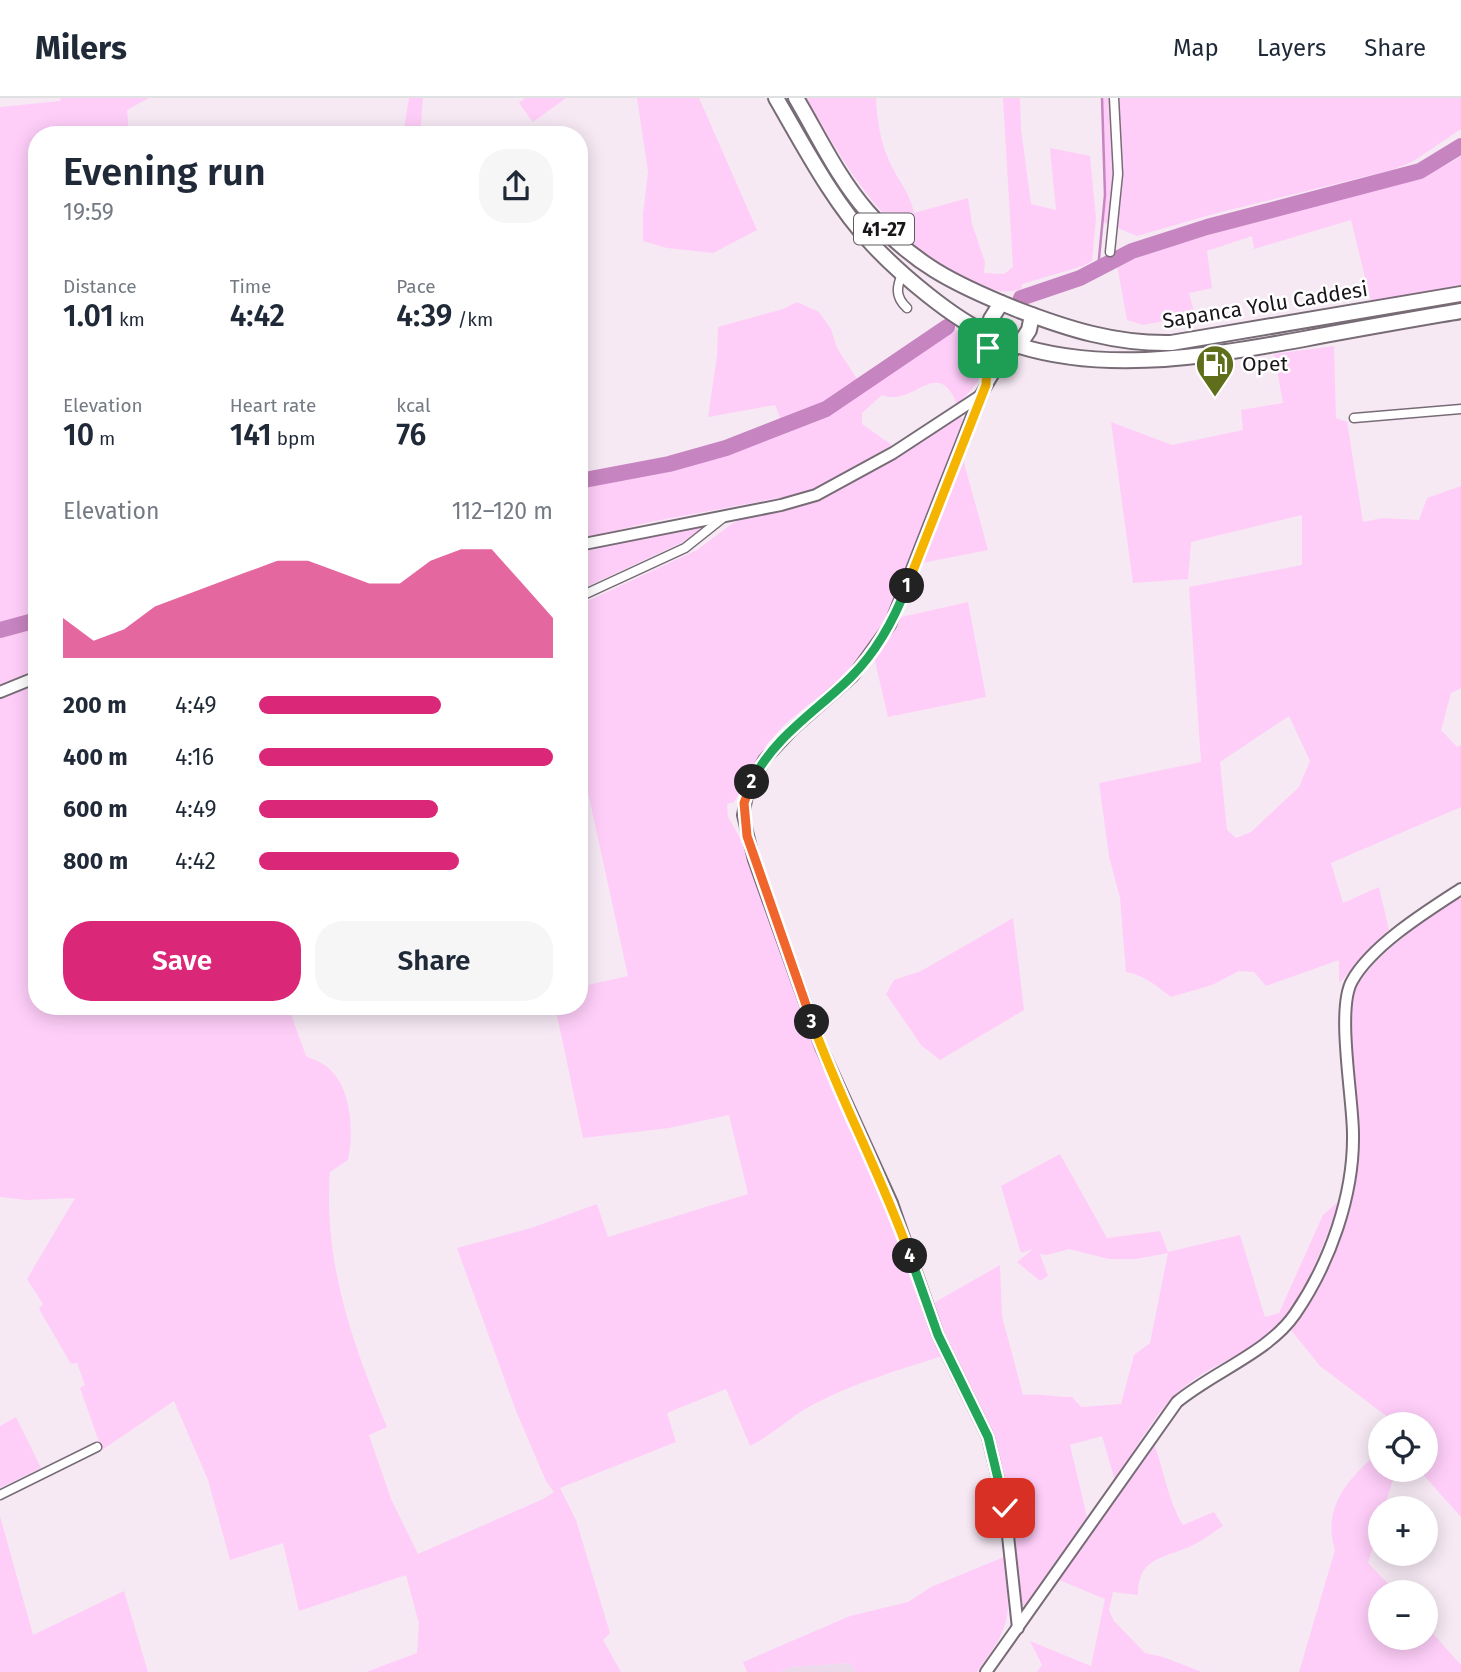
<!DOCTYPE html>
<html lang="en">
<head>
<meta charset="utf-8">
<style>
  body { margin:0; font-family:"Fira Sans",sans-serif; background:#f6f6f7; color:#1f2937; height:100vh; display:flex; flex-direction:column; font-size:26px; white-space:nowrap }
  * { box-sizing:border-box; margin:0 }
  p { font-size:23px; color:#747a83 }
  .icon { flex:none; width:38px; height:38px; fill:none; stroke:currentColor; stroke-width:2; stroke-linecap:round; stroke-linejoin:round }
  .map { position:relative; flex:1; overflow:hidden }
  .side { position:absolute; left:28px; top:28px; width:560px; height:889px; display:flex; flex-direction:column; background:#fff; border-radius:28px; box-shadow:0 4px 18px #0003 }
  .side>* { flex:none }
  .buttons { position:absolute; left:1368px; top:1314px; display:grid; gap:14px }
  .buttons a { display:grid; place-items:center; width:70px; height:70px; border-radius:50%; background:#fff; box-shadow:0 4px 18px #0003; font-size:35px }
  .pin { position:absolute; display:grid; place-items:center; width:60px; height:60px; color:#fff; margin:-30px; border-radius:14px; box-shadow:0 4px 10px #0006 }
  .km { position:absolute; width:35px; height:35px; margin:-18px; border-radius:50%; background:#222; color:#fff; font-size:19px; line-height:35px; text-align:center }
  .round { display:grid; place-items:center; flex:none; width:74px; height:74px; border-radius:28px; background:#f6f6f7 }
  .head { display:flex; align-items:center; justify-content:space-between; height:119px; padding:0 35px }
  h1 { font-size:38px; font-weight:600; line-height:52px }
  .figures { display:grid; grid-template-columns:repeat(3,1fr); gap:10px; height:119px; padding:7px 35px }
  .figures div { display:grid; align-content:center }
  .figures b { font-size:30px; font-weight:600 }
  .figures small { font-size:19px; font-weight:400 }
  .figures p { font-size:19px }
  .chart { height:196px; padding:14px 35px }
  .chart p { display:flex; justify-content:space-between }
  .chart svg { width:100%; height:126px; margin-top:7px; fill:#db2777; opacity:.7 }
  .cta { display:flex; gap:14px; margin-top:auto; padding:14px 35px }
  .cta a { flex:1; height:80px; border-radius:28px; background:#db2777; color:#fff; font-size:28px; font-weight:600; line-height:80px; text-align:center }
  .cta a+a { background:#f6f6f7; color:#1f2937 }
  ul { padding:0 35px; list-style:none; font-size:23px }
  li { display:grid; grid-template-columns:112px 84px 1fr; align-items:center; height:52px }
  li i { height:18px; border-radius:9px; background:#db2777 }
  header { display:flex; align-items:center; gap:42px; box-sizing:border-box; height:98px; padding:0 35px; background:#fff; border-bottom:2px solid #e0e1e3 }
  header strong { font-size:33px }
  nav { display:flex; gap:38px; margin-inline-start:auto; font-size:24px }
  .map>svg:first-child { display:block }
  .built { fill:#eddaeb }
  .green { fill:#fecef9; fill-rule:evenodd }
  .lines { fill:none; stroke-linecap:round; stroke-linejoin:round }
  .stream { stroke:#c684c0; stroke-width:2.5 }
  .river { stroke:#c684c0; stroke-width:16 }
  .street-casing { stroke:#776c76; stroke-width:11 }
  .secondary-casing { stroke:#776c76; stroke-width:14 }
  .highway-casing { stroke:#776c76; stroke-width:18 }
  .street { stroke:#fff; stroke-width:8 }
  .secondary { stroke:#fff; stroke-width:10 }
  .highway { stroke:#fff; stroke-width:14 }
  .split-1-casing { stroke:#fff; stroke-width:14 }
  .split-2-casing { stroke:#fff; stroke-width:14 }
  .split-3-casing { stroke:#fff; stroke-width:14 }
  .split-4-casing { stroke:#fff; stroke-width:14 }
  .split-5-casing { stroke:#fff; stroke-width:14 }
  .split-1 { stroke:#f5b400; stroke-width:9 }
  .split-2 { stroke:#22a559; stroke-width:9 }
  .split-3 { stroke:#f0652b; stroke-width:9 }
  .split-4 { stroke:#f5b400; stroke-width:9 }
  .split-5 { stroke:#22a559; stroke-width:9 }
  .labels { text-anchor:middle; stroke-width:5; stroke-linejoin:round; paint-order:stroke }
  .shield { fill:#fff; stroke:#5e5b5e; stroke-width:2 }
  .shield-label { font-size:19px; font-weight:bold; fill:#191519 }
  .street-label { font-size:21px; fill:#191519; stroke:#fff }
  .poi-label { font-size:21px; fill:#191519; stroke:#fff; text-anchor:start }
</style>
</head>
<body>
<header>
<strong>Milers</strong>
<nav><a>Map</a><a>Layers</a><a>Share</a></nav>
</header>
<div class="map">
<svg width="1461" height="1574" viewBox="0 0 1461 1574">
  <rect width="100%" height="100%" fill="#f6e9f4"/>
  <path class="built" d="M850,1565L856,1574H780L790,1569Z"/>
  <g class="green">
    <path d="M61,0H164H149L127,12L129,37H37V572L0,587V9L60,3Z"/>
    <path d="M409,0H423L420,37H403Z"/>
    <path d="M525,0H566L533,24L519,5Z"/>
    <path d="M637,0H699L757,132L713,155L667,150L643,143V116L648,74Z"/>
    <path d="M806,0H876C877,20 880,42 888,60C895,79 911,95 914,115L968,100L972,126L985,164L984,175L1004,176L1013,169L1003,0H1020L1021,31L1031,106L1056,112L1050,50L1090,58L1096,120L1092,163L1083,168L1022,186L1021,191C1000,197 990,191 970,182C891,146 848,73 806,0Z"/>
    <path d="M1102,0H1461V31L1412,64L1392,72L1217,115L1137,138L1103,124L1105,76Z"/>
    <path d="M1461,58V187L1371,204L1351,122L1254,151L1252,138L1207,153L1212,190L1189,195L1195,217L1143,227L1127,222L1117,167C1185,142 1254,124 1324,105C1372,92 1419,86 1461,58Z"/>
    <path d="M797,204L819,214L831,231L837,250L861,287L947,229C953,232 959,233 964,235C970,239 975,246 978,253C987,278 975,290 957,306C937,257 914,310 882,297L862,315V326L892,347L816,393L650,424L579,442V384L669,366L726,350L783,327L775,307L708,319L717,258L718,229L783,211Z"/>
    <path d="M1334,248L1336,320L1347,324L1363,424L1383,420L1419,422L1427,400L1461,388V590L1451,595L1441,632L1457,649L1461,647V709L1331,765L1343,805L1379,789L1389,832L1339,885V862L1266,888L1254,874L1239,873L1212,887L1171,899C1157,888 1144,877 1126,874L1120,800L1109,758L1099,685L1201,664L1189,489L1302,467V417L1191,444L1188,481L1133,485L1111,324L1172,347L1243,332L1241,312L1283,305L1274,256ZM1289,618L1310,663L1299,689L1251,734L1236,740L1227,732L1220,664Z"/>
    <path d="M960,318L963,322L891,510L866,554L843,579L785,626L767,646L734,704L727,706L728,719L739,738L815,948L882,1096L942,1258C899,1272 854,1285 814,1306C791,1318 774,1336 750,1348L726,1291L667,1315L676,1344L560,1390L576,1422L610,1535L603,1542L621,1574H366L417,1555L419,1526L406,1477L299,1513L283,1445L230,1462L208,1382L174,1303L102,1352L80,1290L85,1287L77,1265L71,1266L39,1211L43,1206L27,1181L75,1100L26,1102L0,1099V600L37,585V908H288L306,958C312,961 321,964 326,968C352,988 354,1033 348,1062L330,1074C323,1164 353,1247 387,1329L369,1337L391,1401L418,1456L543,1401L554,1394L546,1383L516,1313L457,1150L531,1130L597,1106L608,1139L748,1096L729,1017L669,1030L583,1040L555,908H579V889L628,878L587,690L579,689V507L697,452L733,425L749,418L784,412L820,401L850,386Z"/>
    <path d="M963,361L988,452L922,465Z"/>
    <path d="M705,426L704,430L681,445L579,492V452Z"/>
    <path d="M968,504L986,599L888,619L874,559L897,520Z"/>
    <path d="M1461,798V1419L1419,1372H1426V1326H1397L1320,1268L1291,1232C1305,1215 1313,1195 1322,1176C1345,1126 1362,1077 1359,1022C1357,990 1344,922 1355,894C1367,861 1431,817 1461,798Z"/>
    <path d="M1013,820L1024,912L940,962L921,947L886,896L894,882L921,873Z"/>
    <path d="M1060,1056L1107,1140L1160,1133L1168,1154L1240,1137L1265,1219L1279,1215L1323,1117L1340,1102C1324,1143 1311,1188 1283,1223C1260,1251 1218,1263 1189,1285C1157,1309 1137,1350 1115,1383L1102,1338L1070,1347L1087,1419L1028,1507L1023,1508L1004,1377L989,1329L932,1206L1000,1167L1002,1218L1023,1297C1040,1295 1055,1299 1072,1299L1081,1309L1121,1306L1134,1257L1150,1245L1168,1155L1136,1161H1109L1069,1151L1047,1157L1040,1156L1048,1178L1040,1183L1017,1164L1033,1151L1021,1155L1001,1088Z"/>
    <path d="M16,1319L41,1370L0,1390V1328Z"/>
    <path d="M1154,1346C1164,1372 1168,1403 1183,1427L1214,1414L1223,1428C1212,1435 1201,1444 1189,1449C1161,1461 1138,1460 1138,1497L1113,1494L1109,1512L1114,1523L1145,1555L1163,1559L1202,1574H1037L1042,1567L1030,1543L1091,1568L1105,1501L1059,1482Z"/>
    <path d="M1381,1352V1372H1396L1384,1410H1381V1423L1368,1465L1396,1494H1381V1540H1426V1528L1461,1567V1574H1299L1335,1452C1321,1408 1350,1379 1381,1352Z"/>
    <path d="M0,1418L33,1537L124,1493L148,1574H0Z"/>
    <path d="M1004,1459C1010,1519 1014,1524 977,1574H856L850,1565L790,1569L780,1574H747L743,1564L850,1518L908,1504L931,1489Z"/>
  </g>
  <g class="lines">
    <path class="stream" d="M1098,171L1105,97L1102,0"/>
    <g class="river">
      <path d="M1021,200L1080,180L1132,153L1207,129L1420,73L1461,48"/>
      <path d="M579,383L669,366L726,350L826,311L947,229"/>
      <path d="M0,532L37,522"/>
    </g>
    <g class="street-casing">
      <g id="street">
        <path d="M1110,154L1118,76L1114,0"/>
        <path d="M903,173C897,188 894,198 907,210"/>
        <path d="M1354,320L1461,311"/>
        <path d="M579,499L685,450L724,419"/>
        <path d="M0,1397L97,1349"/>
      </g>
    </g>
    <g class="secondary-casing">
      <g id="secondary">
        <path d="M987,281L988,236"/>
        <path d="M579,447L781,407L816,397L893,355L980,298"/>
        <path d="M0,594L37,579"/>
        <path d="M1018,1530L1005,1410L988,1339L938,1237L892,1105L821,949L754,762L743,717L748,693L764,662L793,631L853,578L890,527L980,298L996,272L1019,247"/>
        <path d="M986,1574L1177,1304C1213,1274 1269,1254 1295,1216C1330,1165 1354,1097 1353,1036C1353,1000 1336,911 1352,883C1372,847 1427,813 1461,791"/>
      </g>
    </g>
    <g class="highway-casing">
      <g id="highway">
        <path d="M776,0C805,50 833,104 872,146C900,176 953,221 990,237C1087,280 1204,259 1304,241C1356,231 1409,222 1461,213"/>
        <path d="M796,0C818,37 838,80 867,113C911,165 954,186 1016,211C1068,231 1115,246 1171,245L1461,196"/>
        <path d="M988,236L991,221L1001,205"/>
        <path d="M1019,247L1029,232L1032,217"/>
      </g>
    </g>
    <use href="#street" class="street"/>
    <use href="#secondary" class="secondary"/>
    <use href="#highway" class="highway"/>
  </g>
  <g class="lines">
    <g class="split-1-casing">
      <path id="split-1" d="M907,488L986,287L988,250"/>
    </g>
    <g class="split-2-casing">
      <path id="split-2" d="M752,684C773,639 817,613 851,579C877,553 894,522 907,488"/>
    </g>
    <g class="split-3-casing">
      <path id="split-3" d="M752,684L744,705L747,738L812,924"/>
    </g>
    <g class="split-4-casing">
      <path id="split-4" d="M812,924C841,1004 882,1078 910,1158"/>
    </g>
    <g class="split-5-casing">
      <path id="split-5" d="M910,1158L938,1237L988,1339L1005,1410"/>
    </g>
    <use href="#split-1" class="split-1"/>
    <use href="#split-2" class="split-2"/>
    <use href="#split-3" class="split-3"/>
    <use href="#split-4" class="split-4"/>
    <use href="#split-5" class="split-5"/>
  </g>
  <defs>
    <g id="fuel-pin" transform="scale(2.0125)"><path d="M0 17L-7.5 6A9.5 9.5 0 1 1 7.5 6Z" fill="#5e6e1a" stroke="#fff"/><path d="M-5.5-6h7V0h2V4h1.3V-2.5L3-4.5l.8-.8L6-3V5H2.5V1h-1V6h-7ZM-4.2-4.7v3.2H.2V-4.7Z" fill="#fff"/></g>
  </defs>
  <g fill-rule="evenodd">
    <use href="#fuel-pin" x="1215" y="266"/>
  </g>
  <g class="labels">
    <rect class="shield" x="854" y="115.5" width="60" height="31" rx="5"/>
    <g class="shield-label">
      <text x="884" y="138">41-27</text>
    </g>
    <g class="street-label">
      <text transform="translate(1265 207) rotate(-9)" y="7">Sapanca Yolu Caddesi</text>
    </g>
    <g class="poi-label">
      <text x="1242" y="273">Opet</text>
    </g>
  </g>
</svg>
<div class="buttons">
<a><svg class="icon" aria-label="locate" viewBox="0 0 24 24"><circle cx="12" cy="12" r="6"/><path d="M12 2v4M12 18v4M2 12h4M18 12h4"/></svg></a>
<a>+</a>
<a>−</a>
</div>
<div class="pin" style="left:988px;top:250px;background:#1e9e55"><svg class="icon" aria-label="arrive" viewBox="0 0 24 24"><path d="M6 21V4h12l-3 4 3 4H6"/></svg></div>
<div class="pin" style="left:1005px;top:1410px;background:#d93025"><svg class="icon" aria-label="check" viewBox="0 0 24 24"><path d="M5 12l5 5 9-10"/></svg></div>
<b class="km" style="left:907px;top:488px">1</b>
<b class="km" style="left:752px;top:684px">2</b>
<b class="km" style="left:812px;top:924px">3</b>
<b class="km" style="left:910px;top:1158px">4</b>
<section class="side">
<div class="head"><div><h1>Evening run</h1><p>19:59</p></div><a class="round"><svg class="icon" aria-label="share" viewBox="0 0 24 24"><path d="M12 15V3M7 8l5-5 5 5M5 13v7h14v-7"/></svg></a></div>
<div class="figures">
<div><p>Distance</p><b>1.01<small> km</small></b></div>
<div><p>Time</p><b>4:42</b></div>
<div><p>Pace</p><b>4:39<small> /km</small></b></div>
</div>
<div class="figures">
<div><p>Elevation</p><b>10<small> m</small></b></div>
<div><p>Heart rate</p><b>141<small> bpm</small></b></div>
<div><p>kcal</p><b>76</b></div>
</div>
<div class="chart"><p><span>Elevation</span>112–120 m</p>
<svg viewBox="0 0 160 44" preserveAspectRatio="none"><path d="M0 44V30L10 38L20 34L30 26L40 22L50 18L60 14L70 10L80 10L90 14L100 18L110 18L120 10L130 6L140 6L150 18L160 30V44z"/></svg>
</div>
<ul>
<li><b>200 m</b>4:49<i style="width:62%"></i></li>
<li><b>400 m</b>4:16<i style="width:100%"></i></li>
<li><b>600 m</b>4:49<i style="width:61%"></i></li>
<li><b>800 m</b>4:42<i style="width:68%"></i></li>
</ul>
<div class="cta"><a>Save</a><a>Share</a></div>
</section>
</div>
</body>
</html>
